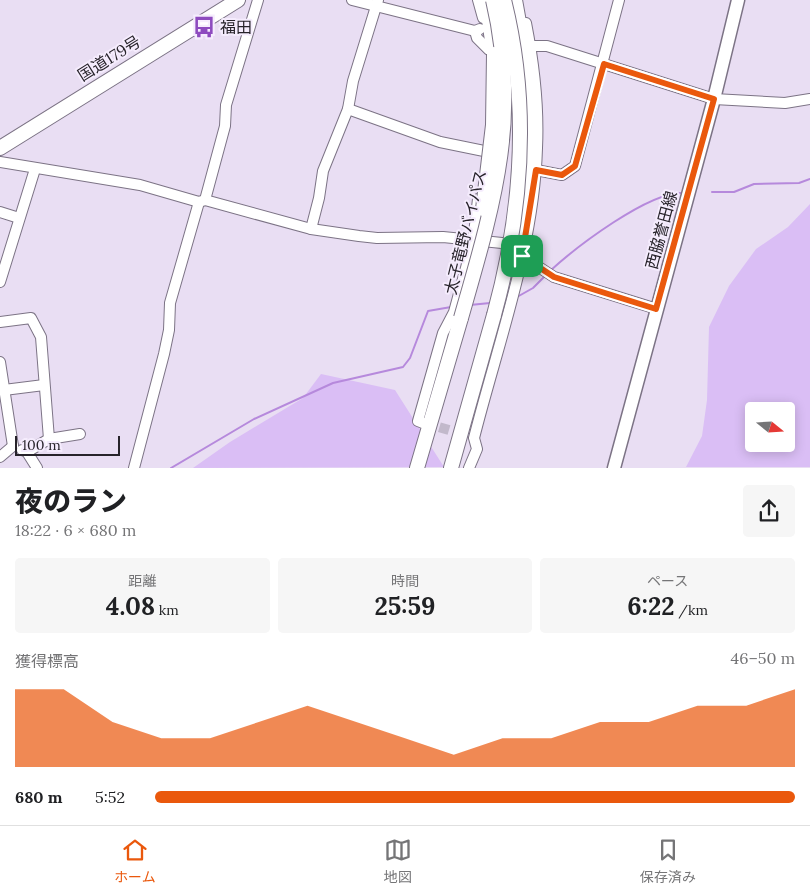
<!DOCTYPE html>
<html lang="ja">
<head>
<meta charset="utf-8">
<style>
  body { margin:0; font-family:Lora,"Noto Sans JP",serif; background:#f6f6f6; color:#202124; height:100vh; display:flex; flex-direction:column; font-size:19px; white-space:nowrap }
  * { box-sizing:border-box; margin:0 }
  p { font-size:16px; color:#757577 }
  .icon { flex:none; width:28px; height:28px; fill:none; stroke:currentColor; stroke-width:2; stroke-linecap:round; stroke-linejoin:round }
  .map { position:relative; height:468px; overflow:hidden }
  .details { display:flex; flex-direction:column; background:#fff; flex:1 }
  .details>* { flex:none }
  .needle { width:32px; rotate:108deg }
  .tools { position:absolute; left:745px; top:402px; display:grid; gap:10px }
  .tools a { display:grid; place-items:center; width:50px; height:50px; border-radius:5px; background:#fff; box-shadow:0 2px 12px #0003; font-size:25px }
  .scale { position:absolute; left:15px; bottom:12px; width:105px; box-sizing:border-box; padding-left:5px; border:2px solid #27232a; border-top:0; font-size:14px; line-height:18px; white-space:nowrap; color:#27232a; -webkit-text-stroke:4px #f5ecfd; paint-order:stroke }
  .pin { position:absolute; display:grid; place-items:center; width:42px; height:42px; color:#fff; margin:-21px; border-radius:10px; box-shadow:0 2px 8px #0006 }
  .round { display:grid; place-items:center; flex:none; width:52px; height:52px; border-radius:5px; background:#f6f6f6 }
  .head { display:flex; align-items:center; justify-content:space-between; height:85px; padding:0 15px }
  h1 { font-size:28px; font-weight:800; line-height:38px }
  .figures { display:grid; grid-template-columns:repeat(3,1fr); gap:8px; height:85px; padding:5px 15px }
  .figures div { display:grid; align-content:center; border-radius:5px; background:#f6f6f6; text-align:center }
  .figures b { font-size:25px; font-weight:800 }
  .figures small { font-size:14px; font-weight:400 }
  .figures p { font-size:14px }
  .chart { height:140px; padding:10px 15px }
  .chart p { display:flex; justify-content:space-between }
  .chart svg { width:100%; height:90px; margin-top:5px; fill:#ea580c; opacity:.7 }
  ul { padding:0 15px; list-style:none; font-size:16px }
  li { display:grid; grid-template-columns:80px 60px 1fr; align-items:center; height:38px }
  li i { height:12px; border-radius:6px; background:#ea580c }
  .menu { display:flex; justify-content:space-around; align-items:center; height:70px; border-top:1px solid #e0e0e0; background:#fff; font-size:14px; color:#757577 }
  .menu a { display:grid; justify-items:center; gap:2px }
  .menu .on { color:#ea580c }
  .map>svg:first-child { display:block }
  .green { fill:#dabef5; fill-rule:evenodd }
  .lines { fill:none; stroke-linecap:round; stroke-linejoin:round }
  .stream { stroke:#b689dc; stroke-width:2 }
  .minor-tunnel { stroke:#c2b9cb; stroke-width:10; stroke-dasharray:10 5; stroke-linecap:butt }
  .minor-casing { stroke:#7c7385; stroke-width:12 }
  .major-casing { stroke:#7c7385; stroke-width:15 }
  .highway-casing { stroke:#7c7385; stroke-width:16 }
  .minor { stroke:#fff; stroke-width:10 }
  .major { stroke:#fff; stroke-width:12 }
  .highway { stroke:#fff; stroke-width:14 }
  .highway-bridge-casing { stroke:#7c7385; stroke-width:16; stroke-linecap:butt }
  .highway-bridge { stroke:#fff; stroke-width:14 }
  .route-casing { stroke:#fff; stroke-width:10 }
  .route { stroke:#ea580c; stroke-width:6 }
  .labels { text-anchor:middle; stroke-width:4; stroke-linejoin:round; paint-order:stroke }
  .poi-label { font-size:16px; fill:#27232a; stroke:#f5ecfd; text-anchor:start }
  .street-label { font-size:16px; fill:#27232a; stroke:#f5ecfd }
</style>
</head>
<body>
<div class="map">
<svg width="810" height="468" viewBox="0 0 810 468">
  <rect width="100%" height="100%" fill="#e9def3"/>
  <g class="green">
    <path d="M810,204V467H686L702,436L707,400L709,327L729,286L756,249L788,227ZM786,411V444H754V411Z"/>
    <path d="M321,374L395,390L444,467L193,468L230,442L303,398Z"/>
  </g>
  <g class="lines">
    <g class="stream">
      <path d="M712,192H734L754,184L799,183L810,179"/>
      <path d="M550,271C575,248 650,190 684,193"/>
      <path d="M517,297L533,288L545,276"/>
      <path d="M470,305L490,303"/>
      <path d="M171,468L254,419L333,383L403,367L410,358L428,311L451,307"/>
    </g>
    <path class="minor-tunnel" d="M425,423L466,435"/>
    <g class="minor-casing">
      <g id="minor">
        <path d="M352,0L475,31"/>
        <path d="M478,0L483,18"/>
        <path d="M480,29L475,31L477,38L489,50"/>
        <path d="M530,46H547L714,99L785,103L810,99"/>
        <path d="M348,109L440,142L484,151"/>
        <path d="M0,162L140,185L199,202"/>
        <path d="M536,170L562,175L575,166L619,0"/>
        <path d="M205,200L311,229L359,236L377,238L443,237L502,243L554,277L657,309"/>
        <path d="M0,212L19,218"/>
        <path d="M311,229L319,198L323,171L348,109L353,81L378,0"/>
        <path d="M0,282L35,169"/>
        <path d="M0,322L31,318L41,337L49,439"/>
        <path d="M0,362L13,446"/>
        <path d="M4,390L44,385"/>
        <path d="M423,423L418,421L443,333L454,312L473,242L478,199"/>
        <path d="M22,450L27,452L37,468"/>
        <path d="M27,452L49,439L80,434"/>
        <path d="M0,457L13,446"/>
        <path d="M134,468L164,354L169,330L170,303L199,202L205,200L225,126L226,105L258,0"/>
        <path d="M469,468L477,449L474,438C498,343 534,247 537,148C539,106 534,64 526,23"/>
      </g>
    </g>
    <g class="major-casing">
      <path id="major" d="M614,468L714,99L738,0"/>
    </g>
    <g class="highway-casing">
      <g id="highway">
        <path d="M486,0L494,54"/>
        <path d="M0,148L238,0"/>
        <path d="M511,240L521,223L531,139L524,50L515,0"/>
        <path d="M417,468L461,318"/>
        <path d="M451,468L494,315"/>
      </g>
    </g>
    <use href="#minor" class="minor"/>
    <use href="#major" class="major"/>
    <use href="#highway" class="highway"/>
    <g class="highway-bridge-casing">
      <g id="highway-bridge">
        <path d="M483,209L493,125L494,54"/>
        <path d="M494,315C522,213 530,104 504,0"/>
        <path d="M461,318C493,206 521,118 493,0"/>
      </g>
    </g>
    <use href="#highway-bridge" class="highway-bridge"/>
  </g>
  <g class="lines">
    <g class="route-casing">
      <path id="route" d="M604,64L714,99L656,309L554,277L522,256L536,170L562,175L575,166Z"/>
    </g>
    <use href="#route" class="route"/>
  </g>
  <defs>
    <g id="bus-bare" transform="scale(1.725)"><path d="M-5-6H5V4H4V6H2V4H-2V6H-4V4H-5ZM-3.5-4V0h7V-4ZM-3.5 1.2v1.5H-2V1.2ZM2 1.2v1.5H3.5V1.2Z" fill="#8e4bbf" stroke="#f5ecfd" stroke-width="2.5" paint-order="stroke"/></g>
  </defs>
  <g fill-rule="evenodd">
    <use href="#bus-bare" x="204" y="27"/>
  </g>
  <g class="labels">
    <g class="poi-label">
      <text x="220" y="33">福田</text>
    </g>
    <g class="street-label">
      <text transform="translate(109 58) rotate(-32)" y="6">国道179号</text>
      <text transform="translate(661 230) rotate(-75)" y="6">西脇誉田線</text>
      <text transform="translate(465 232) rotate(-76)" y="6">太子竜野バイパス</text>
    </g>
  </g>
</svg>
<div class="tools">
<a><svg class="needle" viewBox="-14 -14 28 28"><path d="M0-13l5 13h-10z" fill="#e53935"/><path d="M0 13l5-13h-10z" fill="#757577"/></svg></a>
</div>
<div class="scale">100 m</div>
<div class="pin" style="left:522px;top:256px;background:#1e9e55"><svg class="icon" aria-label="arrive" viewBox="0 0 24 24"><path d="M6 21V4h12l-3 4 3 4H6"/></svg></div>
</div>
<section class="details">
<div class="head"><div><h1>夜のラン</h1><p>18:22 · 6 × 680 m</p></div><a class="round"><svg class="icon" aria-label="share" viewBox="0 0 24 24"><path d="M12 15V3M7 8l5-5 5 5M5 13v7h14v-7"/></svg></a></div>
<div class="figures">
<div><p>距離</p><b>4.08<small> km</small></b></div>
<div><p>時間</p><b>25:59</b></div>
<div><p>ペース</p><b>6:22<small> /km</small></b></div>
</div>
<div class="chart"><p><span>獲得標高</span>46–50 m</p>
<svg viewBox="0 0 160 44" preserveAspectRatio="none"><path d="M0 44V6L10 6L20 22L30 30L40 30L50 22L60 14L70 22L80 30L90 38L100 30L110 30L120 22L130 22L140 14L150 14L160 6V44z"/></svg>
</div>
<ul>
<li><b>680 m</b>5:52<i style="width:100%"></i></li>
</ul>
</section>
<nav class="menu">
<a class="on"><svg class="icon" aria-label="home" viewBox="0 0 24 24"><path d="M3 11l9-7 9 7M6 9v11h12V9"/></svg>ホーム</a>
<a><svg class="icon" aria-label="map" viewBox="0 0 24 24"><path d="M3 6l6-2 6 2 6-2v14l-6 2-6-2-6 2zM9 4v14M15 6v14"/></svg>地図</a>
<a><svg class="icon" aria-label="saved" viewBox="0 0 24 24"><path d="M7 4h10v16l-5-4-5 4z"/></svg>保存済み</a>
</nav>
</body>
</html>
